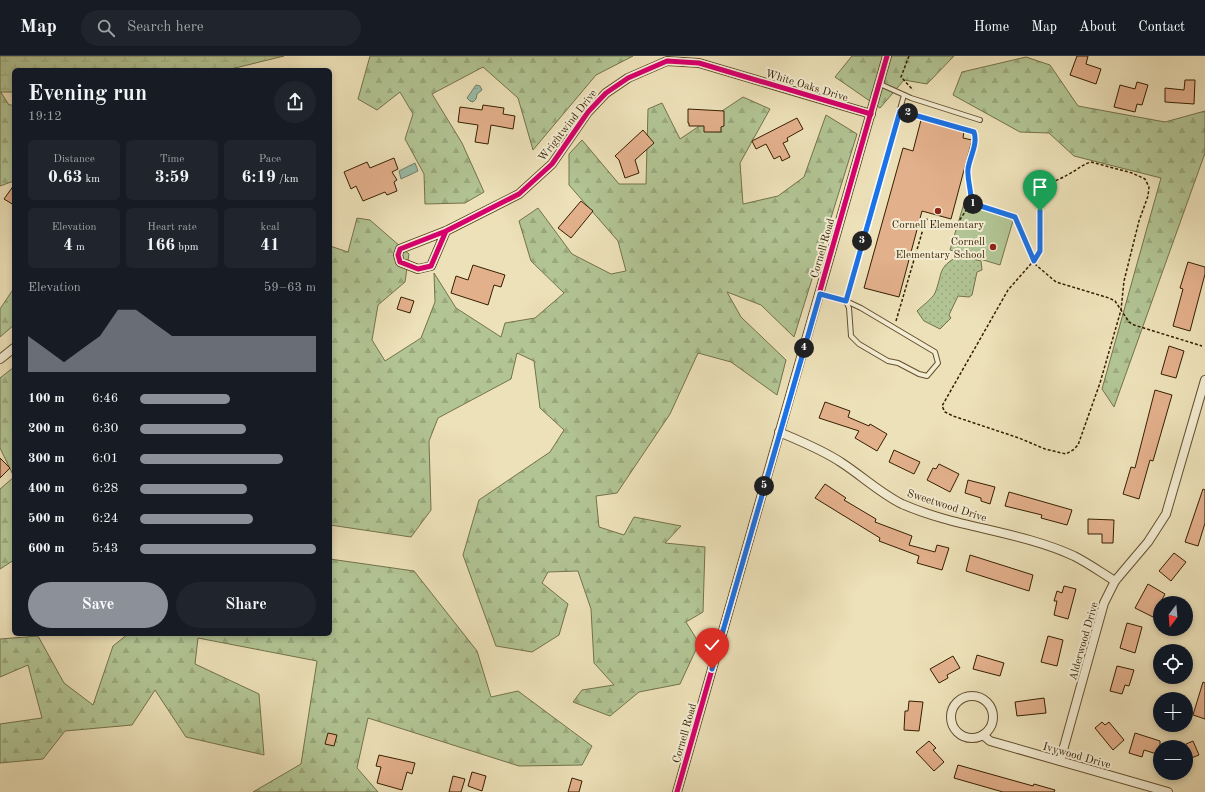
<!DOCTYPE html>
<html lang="en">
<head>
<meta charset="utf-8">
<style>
  body { margin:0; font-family:"Old Standard TT",serif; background:#20242c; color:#f1f3f6; height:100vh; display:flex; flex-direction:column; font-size:15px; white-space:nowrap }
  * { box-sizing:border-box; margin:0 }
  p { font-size:13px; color:#9ea1a6 }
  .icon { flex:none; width:22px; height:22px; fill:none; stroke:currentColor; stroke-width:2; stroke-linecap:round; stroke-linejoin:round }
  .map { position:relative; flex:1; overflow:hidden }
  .drawer { position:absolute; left:12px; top:12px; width:320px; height:568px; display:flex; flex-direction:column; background:#171b24; border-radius:6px; box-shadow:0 2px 6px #0003 }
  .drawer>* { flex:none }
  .needle { width:26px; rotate:196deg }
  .tools { position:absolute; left:1153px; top:540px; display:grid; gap:8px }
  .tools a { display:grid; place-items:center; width:40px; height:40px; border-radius:50%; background:#171b24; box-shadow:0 2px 6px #0003; font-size:20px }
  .pin { position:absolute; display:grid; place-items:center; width:34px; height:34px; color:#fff; margin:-41px -17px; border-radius:50% 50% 50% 0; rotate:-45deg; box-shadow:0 0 4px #0007 }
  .pin .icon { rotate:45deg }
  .km { position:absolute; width:20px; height:20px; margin:-10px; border-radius:50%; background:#222; color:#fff; font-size:11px; line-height:20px; text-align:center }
  .round { display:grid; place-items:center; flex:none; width:42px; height:42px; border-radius:21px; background:#20242c }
  .headline { display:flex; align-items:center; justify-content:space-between; height:68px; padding:0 16px }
  h1 { font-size:22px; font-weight:700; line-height:30px }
  .figures { display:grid; grid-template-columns:repeat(3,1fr); gap:6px; height:68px; padding:4px 16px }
  .figures div { display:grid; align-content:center; border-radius:6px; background:#20242c; text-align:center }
  .figures b { font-size:17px; font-weight:700 }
  .figures small { font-size:11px; font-weight:400 }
  .figures p { font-size:11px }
  .chart { height:112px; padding:8px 16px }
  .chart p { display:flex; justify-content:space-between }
  .chart svg { width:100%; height:72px; margin-top:4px; fill:#8c9099; opacity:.7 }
  .cta { display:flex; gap:8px; margin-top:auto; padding:8px 16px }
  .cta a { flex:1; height:46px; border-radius:24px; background:#8c9099; color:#fff; font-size:16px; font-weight:700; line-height:46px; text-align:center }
  .cta a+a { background:#20242c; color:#f1f3f6 }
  ul { padding:0 16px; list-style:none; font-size:13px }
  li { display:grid; grid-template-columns:64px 48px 1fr; align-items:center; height:30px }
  li i { height:10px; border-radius:5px; background:#8c9099 }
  header { display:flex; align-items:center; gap:24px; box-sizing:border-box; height:56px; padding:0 20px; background:#171b24; border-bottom:1px solid #363941 }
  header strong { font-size:19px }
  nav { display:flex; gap:22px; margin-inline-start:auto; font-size:14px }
  .search { width:280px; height:36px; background:#20242c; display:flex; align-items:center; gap:10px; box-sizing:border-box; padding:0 14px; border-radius:22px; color:#9ea1a6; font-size:15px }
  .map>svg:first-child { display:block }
  .green { fill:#b2c494; stroke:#74724a }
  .forest { fill:url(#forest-firs); stroke:#74724a }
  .wetland { fill:url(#wetland-marsh); stroke:#74724a }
  .park { fill:url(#park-dots); stroke:#74724a }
  .water { fill:url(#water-ripples); stroke:#727e67 }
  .building { fill:#e3b08c; stroke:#351f00 }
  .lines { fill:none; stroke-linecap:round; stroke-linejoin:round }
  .service-casing { stroke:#63502e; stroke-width:6 }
  .minor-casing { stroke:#63502e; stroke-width:10 }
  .path { stroke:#351f00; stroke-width:1.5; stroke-dasharray:3 2; stroke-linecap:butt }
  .service { stroke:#f3ecd2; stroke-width:4 }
  .minor { stroke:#f3ecd2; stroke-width:8 }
  .cycleway-casing { stroke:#f3ecd2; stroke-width:8 }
  .cycleway { stroke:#d6006c; stroke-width:5 }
  .route-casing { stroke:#fff; stroke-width:8 }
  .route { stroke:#1a73e8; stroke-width:5 }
  .poi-dot { fill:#8f2418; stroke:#f3ecd2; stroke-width:1.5 }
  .labels { text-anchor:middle; stroke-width:4; stroke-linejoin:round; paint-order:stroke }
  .street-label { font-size:11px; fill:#351f00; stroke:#f3ecd2 }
  .poi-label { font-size:11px; fill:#351f00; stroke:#f3ecd2 }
</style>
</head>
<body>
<header>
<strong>Map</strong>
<div class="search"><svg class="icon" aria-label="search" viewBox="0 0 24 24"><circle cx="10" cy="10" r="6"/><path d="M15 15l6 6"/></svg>Search here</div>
<nav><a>Home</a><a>Map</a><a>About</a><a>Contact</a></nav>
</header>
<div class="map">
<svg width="1205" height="736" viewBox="0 0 1205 736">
  <defs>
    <pattern id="forest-firs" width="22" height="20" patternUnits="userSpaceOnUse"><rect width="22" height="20" fill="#b2c494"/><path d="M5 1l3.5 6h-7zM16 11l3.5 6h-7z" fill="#9aa87e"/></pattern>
    <pattern id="wetland-marsh" width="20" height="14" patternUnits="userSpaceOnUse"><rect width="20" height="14" fill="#b2c494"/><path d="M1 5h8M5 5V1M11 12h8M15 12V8" fill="none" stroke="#9aa87e"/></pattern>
    <pattern id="park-dots" width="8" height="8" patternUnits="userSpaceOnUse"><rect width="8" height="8" fill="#b2c494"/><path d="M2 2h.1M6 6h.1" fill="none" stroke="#9aa87e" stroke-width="1.8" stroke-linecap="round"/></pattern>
    <pattern id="water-ripples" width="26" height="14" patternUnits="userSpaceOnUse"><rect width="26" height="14" fill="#9abeab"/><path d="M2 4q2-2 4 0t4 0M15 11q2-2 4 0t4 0" fill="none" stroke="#85a391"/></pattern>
  </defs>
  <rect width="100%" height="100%" fill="#ede1b9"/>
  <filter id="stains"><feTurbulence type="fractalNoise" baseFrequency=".005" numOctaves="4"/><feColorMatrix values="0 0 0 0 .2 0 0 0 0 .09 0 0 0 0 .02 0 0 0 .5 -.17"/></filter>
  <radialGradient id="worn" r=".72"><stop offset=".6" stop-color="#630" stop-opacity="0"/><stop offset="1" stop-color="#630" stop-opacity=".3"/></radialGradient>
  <path class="green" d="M965,144L1015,158L1000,209L950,194Z"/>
  <g class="forest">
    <path d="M370,0H633L596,19L533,94L518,42L483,11L432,38L462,87L484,136L465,147L425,148L424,118L405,83L413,58L400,36L377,54L358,43Z"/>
    <path d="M852,0H954L927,28L904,24L880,52L835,21Z"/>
    <path d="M1026,1L1050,9L1078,50L1165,66L1205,55V97L1114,351L1102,333L1161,122L1074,100L1049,77L1020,76L953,39L962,16Z"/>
    <path d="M0,35L9,49H14V125L0,130Z"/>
    <path d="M743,41L770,53L740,107L743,148L778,140L804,121L826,59L857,78L794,281L761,249L727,236L741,261L786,304L777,339L731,306L698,297L670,358L617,437L596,440L599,471L624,479L634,461L681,470L665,487L705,491L703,556L686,566L699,587L680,628L639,636L610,660L573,646L582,634L614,629L594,607L591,553L578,515L548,516L542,527L568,548L559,579L532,596L496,590L463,499L479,444L550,396L564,374L540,352L534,305L517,297L511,323L438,362L429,385L431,454L411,481L330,469V230L332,223H330V190L348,196L357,162L370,164L409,198L405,226L378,249L372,284L385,305L421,282L435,246L434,217L456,252L501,281L505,267L535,262L564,237L531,205L519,165L538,152L572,198L611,218L626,215L618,185L569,129V98L582,84L619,128H646L648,53L662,47L680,83Z"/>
    <path d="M14,232V269L0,281V253Z"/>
    <path d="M14,311V504L0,513V433L14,421L0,392V322Z"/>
    <path d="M330,503L414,515L477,595L491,641L518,635L592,690L582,709L519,710L368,662L357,712L378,736H253L301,708L317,605L198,582L195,608L259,638L264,699L186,681L155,634L132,669L65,675L43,703L0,707V668L42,662L28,609L0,621V583L38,580L64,627L93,649L113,590L128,578H330Z"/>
  </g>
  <path class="wetland" d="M0,0H284L227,14H14V36H0Z"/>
  <path class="park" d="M959,200L981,205L982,214L977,216L972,239L969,241L958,240L949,259L951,262L940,273L924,265L917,255C922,250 932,243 935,237C943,217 937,211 959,200Z"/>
  <g class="water">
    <path d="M476,29L480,30L482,34L477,38L476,43L473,46L470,45L467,42Z"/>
    <path d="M415,107L418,115L401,123L399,115Z"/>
  </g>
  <g class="building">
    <path d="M1077,0H1088L1086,8L1101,13L1096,28L1070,19Z"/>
    <path d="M1185,24H1195L1194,48L1165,46V32L1184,34Z"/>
    <path d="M1137,26L1148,29L1142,49L1137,48L1135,56L1114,51L1120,29L1135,33Z"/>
    <path d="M483,49L504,52L503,58L515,60L513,73L491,69L488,88L475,86L478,69L458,66L460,51L482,54Z"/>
    <path d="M688,53L724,55V70L721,71V76H704V70H689V67H688Z"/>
    <path d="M797,62L803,73L787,82L788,85L783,87L790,101L782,105L780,100L774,103L766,88L756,93L752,85Z"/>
    <path d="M921,64L964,75L963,82L972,84L951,163L922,155L899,241L864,232L903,92L913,95Z"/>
    <path d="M643,74L654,87L635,104L639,117L625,122L619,104L615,100Z"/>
    <path d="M394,102L398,113L392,116L397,124L394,126L397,135L387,139L385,136L363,145L356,130L351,133L344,116L367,106L370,112Z"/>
    <path d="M14,129V149L4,143Z"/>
    <path d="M581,145L593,155L571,182L558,172Z"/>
    <path d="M1188,206L1205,211V218L1190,275L1173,270L1183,233L1180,232Z"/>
    <path d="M473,209L505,219L501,231L494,229L488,249L451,237L456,220L468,224Z"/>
    <path d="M401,241L414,245L410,257L397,253Z"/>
    <path d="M1169,290L1184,295L1176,322L1161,318Z"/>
    <path d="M1155,334L1172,339L1153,405L1150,404L1139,443L1123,438L1131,411L1135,412Z"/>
    <path d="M825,346L850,355L848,361L869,370L870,368L887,378L877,395L855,382L859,375L819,362Z"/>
    <path d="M894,394L920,406L914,418L889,406Z"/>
    <path d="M0,402L10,412L0,422Z"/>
    <path d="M939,408L959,418L950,436L927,424L933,412L936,413Z"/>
    <path d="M968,424L995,431L990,448L981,445V442L965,437Z"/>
    <path d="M825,428L846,442L844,444L876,463L875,466L912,480L909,489L935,496L937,489L949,492L942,514L917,507L919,500L879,485L880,482L815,442Z"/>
    <path d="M1203,433L1205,434V467L1198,490L1185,486Z"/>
    <path d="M1009,436L1072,454L1067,469L1041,462L1042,459L1005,450Z"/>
    <path d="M1088,463L1114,464L1113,487H1102V478H1088Z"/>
    <path d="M1174,497L1186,506L1171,525L1159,515Z"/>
    <path d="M970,499L1033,519L1029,535L966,515Z"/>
    <path d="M1148,528L1165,538L1153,561L1135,552Z"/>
    <path d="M1064,530L1076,533L1068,563L1054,559L1057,545H1054L1057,535L1062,537Z"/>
    <path d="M1127,567L1142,571L1135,597L1120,592Z"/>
    <path d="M1048,580L1063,584L1057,610L1041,606Z"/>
    <path d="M977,599L1004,607L1000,620L973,613Z"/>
    <path d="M953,600L960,612L947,619L948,622L939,627L930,613Z"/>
    <path d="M1117,610L1134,614L1129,630L1125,629L1122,638L1110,635Z"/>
    <path d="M1203,626L1205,627V663L1193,659Z"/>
    <path d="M1044,642L1046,657L1017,660L1015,646Z"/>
    <path d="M909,645L923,646L919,675L904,674L905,655H908Z"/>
    <path d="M1102,666L1105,669L1109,666L1124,684L1113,694L1095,672Z"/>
    <path d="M328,677L337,679L334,690L325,688Z"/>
    <path d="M1135,677L1160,685V699L1144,694L1142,701L1129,697Z"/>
    <path d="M929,685L936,692L933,694L944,706L934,715L916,696Z"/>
    <path d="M1193,685L1199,699L1186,704V688Z"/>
    <path d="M379,699L415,707L412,718L407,716L402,734L377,727L381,711L376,710Z"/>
    <path d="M958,709L1033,730L1034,728L1055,734L1054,736H1003L954,722Z"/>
    <path d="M472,716L486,720L482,735L468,730Z"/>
    <path d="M453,720L465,723L461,736H449Z"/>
    <path d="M572,722L582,725L579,736H568Z"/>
  </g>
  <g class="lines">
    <g class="service-casing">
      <g id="service">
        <path d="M880,28L911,42L980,64"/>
        <path d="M819,238L846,245L861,252L935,296L938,307L927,320L919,318L898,307L888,305L859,288L851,280L849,252L846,245L904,39"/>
      </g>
    </g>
    <g class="minor-casing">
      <g id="minor">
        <path d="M446,175L431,210L418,213L400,206L398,199L400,193L446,175L519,138L552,108L588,56L606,37L628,22L667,5L699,7L871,58"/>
        <path d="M0,303L14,292"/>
        <path d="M779,376C800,385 823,394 842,407C862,420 880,437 902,448C956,472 1020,475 1074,500C1088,507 1102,517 1115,525"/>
        <circle cx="972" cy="661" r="21"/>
        <path d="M983,679L990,685L1168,736"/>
        <path d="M1060,705L1104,547L1115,525L1148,486L1166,458L1205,324"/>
        <path d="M677,736L887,0"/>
      </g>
    </g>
    <g class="path">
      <path d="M909,0L901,21L913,34"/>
      <path d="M906,56L974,76C978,88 971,100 968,113C967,124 972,136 971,147L1015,161L1032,203L1036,209L1056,226L1109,242L1115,245L1129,266L1134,269L1202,290"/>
      <path d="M1091,106L1132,117L1145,123L1149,131L1148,140L1139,165L1124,225L1121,254L1100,327L1078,389L1073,394L1066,398L1045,393L1019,382L953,360L945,356L942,350L1008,234L1037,201C1046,183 1032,142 1048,129C1053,125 1061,123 1067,119C1076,115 1081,109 1091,106Z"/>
      <path d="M896,265L926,163L955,171L971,147"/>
    </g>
    <use href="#service" class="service"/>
    <use href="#minor" class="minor"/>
    <g class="cycleway-casing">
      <g id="cycleway">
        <path d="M446,175L431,210L418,213L400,206L398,199L400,193L446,175L519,138L552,108L588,56L606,37L628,22L667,5L699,7L871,58"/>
        <path d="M677,736L887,0"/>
      </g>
    </g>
    <use href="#cycleway" class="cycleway"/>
  </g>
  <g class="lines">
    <g class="route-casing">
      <path id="route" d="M712,613L820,238L846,245L900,55L974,76C978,88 970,100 968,113C967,124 972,136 971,147L1015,161L1034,205L1040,195V155"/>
    </g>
    <use href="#route" class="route"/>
  </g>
  <g class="poi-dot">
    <circle cx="938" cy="155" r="4"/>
    <circle cx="993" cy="191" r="4"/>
  </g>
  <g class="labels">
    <g class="street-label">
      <text transform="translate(807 29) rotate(17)" y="4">White Oaks Drive</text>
      <text transform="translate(567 69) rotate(-52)" y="4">Wrightwind Drive</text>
      <text transform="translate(822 192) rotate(-74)" y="4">Cornell Road</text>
      <text transform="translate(947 449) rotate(18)" y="4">Sweetwood Drive</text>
      <text transform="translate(1083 585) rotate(-74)" y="4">Alderwood Drive</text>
      <text transform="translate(684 677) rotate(-74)" y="4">Cornell Road</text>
      <text transform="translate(1077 699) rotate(16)" y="4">Ivywood Drive</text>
    </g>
    <g class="poi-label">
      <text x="938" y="172">Cornell Elementary</text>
      <text x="985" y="189" text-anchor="end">Cornell<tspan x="985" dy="13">Elementary School</tspan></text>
    </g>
  </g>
  <rect width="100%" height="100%" filter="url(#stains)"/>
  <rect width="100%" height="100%" fill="url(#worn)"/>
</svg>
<div class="tools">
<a><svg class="needle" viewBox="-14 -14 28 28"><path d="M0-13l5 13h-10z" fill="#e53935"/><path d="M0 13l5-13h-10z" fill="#9ea1a6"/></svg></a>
<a><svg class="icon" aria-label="locate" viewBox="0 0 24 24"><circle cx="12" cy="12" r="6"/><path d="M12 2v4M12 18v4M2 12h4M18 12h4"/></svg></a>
<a>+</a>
<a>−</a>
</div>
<div class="pin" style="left:1040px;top:155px;background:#1e9e55"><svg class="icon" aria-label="arrive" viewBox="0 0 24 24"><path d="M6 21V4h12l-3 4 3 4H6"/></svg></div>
<div class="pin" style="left:712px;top:613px;background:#d93025"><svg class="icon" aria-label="check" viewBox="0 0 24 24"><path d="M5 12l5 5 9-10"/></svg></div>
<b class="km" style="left:973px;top:148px">1</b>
<b class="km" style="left:908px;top:57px">2</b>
<b class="km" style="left:862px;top:185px">3</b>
<b class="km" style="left:804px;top:292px">4</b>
<b class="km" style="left:764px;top:430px">5</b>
<section class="drawer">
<div class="headline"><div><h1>Evening run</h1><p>19:12</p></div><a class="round"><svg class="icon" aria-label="share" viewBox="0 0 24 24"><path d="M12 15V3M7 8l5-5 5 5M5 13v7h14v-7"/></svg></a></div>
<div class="figures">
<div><p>Distance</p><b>0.63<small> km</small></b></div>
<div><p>Time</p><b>3:59</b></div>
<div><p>Pace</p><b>6:19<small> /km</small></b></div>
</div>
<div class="figures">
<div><p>Elevation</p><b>4<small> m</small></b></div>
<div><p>Heart rate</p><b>166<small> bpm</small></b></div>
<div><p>kcal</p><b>41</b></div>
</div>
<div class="chart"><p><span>Elevation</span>59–63 m</p>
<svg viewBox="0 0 160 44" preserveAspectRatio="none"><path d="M0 44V22L10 30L20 38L30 30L40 22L50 6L60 6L70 14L80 22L90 22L100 22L110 22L120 22L130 22L140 22L150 22L160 22V44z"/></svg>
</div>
<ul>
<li><b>100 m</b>6:46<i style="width:51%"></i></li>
<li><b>200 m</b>6:30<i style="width:60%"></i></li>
<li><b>300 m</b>6:01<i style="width:81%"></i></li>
<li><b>400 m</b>6:28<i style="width:61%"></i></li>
<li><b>500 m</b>6:24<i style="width:64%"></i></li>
<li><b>600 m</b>5:43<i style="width:100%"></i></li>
</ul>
<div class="cta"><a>Save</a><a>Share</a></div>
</section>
</div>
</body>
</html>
